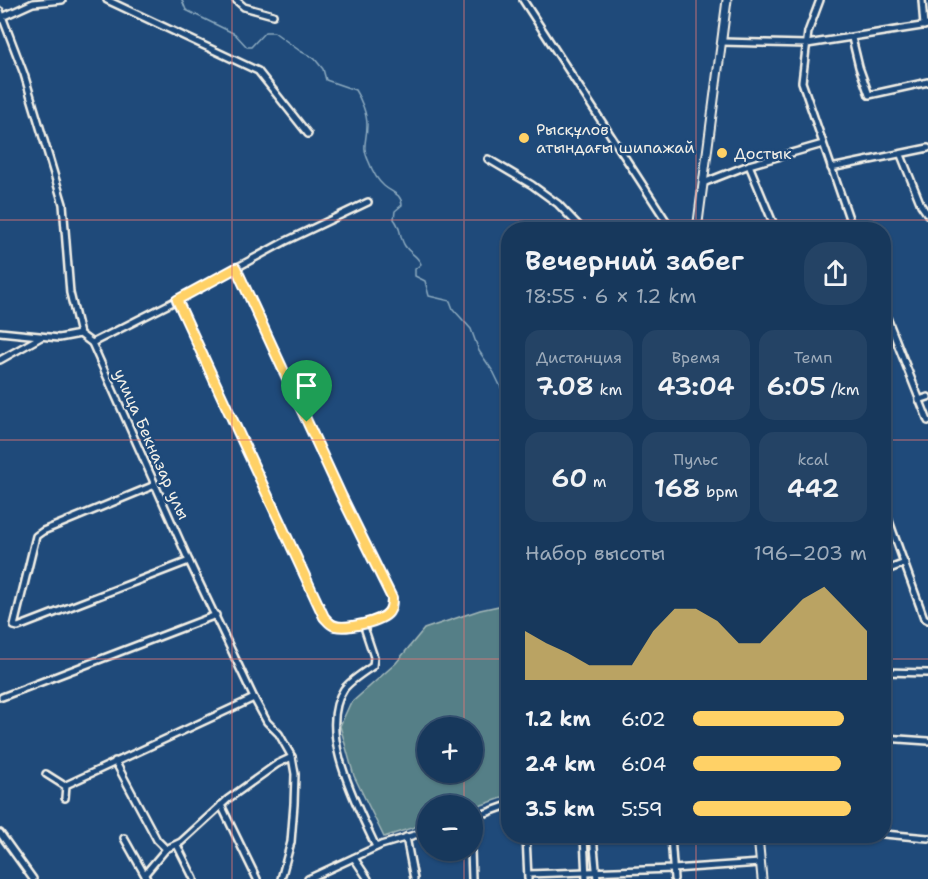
<!DOCTYPE html>
<html lang="ru">
<head>
<meta charset="utf-8">
<style>
  body { margin:0; font-family:"Shantell Sans",sans-serif; background:#244365; color:#f1f3f6; height:100vh; display:flex; flex-direction:column; font-size:22px; white-space:nowrap }
  * { box-sizing:border-box; margin:0 }
  p { font-size:20px; color:#9eacbb }
  .icon { flex:none; width:33px; height:33px; fill:none; stroke:currentColor; stroke-width:2; stroke-linecap:round; stroke-linejoin:round }
  .map { position:relative; flex:1; overflow:hidden }
  .drawer { position:absolute; left:501px; top:222px; width:390px; height:621px; display:flex; flex-direction:column; background:#17385c; border-radius:24px; box-shadow:0 2px 4px #0004,0 0 0 2px #365272 }
  .drawer>* { flex:none }
  .controls { position:absolute; left:417px; top:717px; display:grid; gap:12px }
  .controls a { display:grid; place-items:center; width:66px; height:66px; border-radius:50%; background:#17385c; box-shadow:0 2px 4px #0004,0 0 0 2px #365272; font-size:30px }
  .pin { position:absolute; display:grid; place-items:center; width:51px; height:51px; color:#fff; margin:-62px -26px; border-radius:50% 50% 50% 0; rotate:-45deg; box-shadow:0 0 6px #0007 }
  .pin .icon { rotate:45deg }
  .round { display:grid; place-items:center; flex:none; width:63px; height:63px; border-radius:24px; background:#244365 }
  .summary { display:flex; align-items:center; justify-content:space-between; height:102px; padding:0 24px }
  h1 { font-size:27px; font-weight:600; line-height:45px }
  .stats { display:grid; grid-template-columns:repeat(3,1fr); gap:9px; height:102px; padding:6px 24px }
  .stats div { display:grid; align-content:center; border-radius:15px; background:#244365; text-align:center }
  .stats b { font-size:26px; font-weight:600 }
  .stats small { font-size:16px; font-weight:400 }
  .stats p { font-size:16px }
  .chart { height:168px; padding:12px 24px }
  .chart p { display:flex; justify-content:space-between }
  .chart svg { width:100%; height:108px; margin-top:6px; fill:#ffd166; opacity:.7 }
  ul { padding:0 24px; list-style:none; font-size:20px }
  li { display:grid; grid-template-columns:96px 72px 1fr; align-items:center; height:45px }
  li i { height:15px; border-radius:8px; background:#ffd166 }
  .map>svg:first-child { display:block }
  .green { fill:#547f87; stroke:#a4b8b8; stroke-width:1.5; fill-rule:evenodd }
  .lines { fill:none; stroke-linecap:round; stroke-linejoin:round }
  .stream { stroke:#8caabf; stroke-width:1.5 }
  .minor-casing { stroke:#f4f1e8; stroke-width:10 }
  .tertiary-casing { stroke:#f4f1e8; stroke-width:11 }
  .minor { stroke:#1f4a7a; stroke-width:5 }
  .tertiary { stroke:#1f4a7a; stroke-width:7 }
  .route-casing { stroke:#fff; stroke-width:12 }
  .route { stroke:#ffd166; stroke-width:8 }
  .grid { fill:none; stroke:#e27875; stroke-width:1.5; stroke-opacity:0.55 }
  .poi-dot { fill:#ffd166; stroke:#1f4a7a; stroke-width:2 }
  .labels { text-anchor:middle; stroke-width:5; stroke-linejoin:round; paint-order:stroke }
  .poi-label { font-size:16px; fill:#f4f1e8; stroke:#1f4a7a; text-anchor:start }
  .street-label { font-size:16px; fill:#f4f1e8; stroke:#1f4a7a }
</style>
</head>
<body>
<div class="map">
<svg width="928" height="879" viewBox="0 0 928 879">
  <rect width="100%" height="100%" fill="#1f4a7a"/>
  <filter id="ink" filterUnits="userSpaceOnUse"><feTurbulence type="fractalNoise" baseFrequency=".0167" numOctaves="2"/><feDisplacementMap in="SourceGraphic" scale="12" xChannelSelector="R" yChannelSelector="G"/><feConvolveMatrix kernelMatrix="1 2 1 2 8 2 1 2 1" color-interpolation-filters="sRGB"/></filter>
  <g filter="url(#ink)">
    <path class="green" d="M508,604V796L473,808L472,806H428L427,823L384,837L354,776L340,726L350,704L396,663L424,629L480,610ZM428,728H472V772H428Z"/>
    <g class="lines">
      <g class="stream">
        <path d="M182,0L186,10L235,34L247,47H251L265,32H274L300,51L314,58L323,69L326,80L355,90C361,99 367,114 367,125C367,141 361,146 369,162C372,170 377,180 384,186C392,193 401,193 402,205L395,211L394,219C402,229 399,237 405,246C410,254 417,255 421,264L415,269V276L425,281L429,296L450,301L453,309L471,329L479,351L494,373L508,402"/>
        <path d="M590,836L592,866"/>
      </g>
      <g class="minor-casing">
        <g id="minor">
          <path d="M107,0L258,71L308,134"/>
          <path d="M236,0L244,7L273,15"/>
          <path d="M523,0L672,230"/>
          <path d="M820,0L808,32L802,82L853,230"/>
          <path d="M922,0L924,26"/>
          <path d="M0,11L24,74L63,204L70,293L80,334L92,343L189,561L254,698L267,722L279,734L292,757L295,774L294,804L291,842L281,879"/>
          <path d="M2,17L33,3L62,0"/>
          <path d="M852,38L859,67L869,95L928,82"/>
          <path d="M722,42L807,44L928,25"/>
          <path d="M901,155L921,205L928,215"/>
          <path d="M488,159L532,185L558,204L583,230"/>
          <path d="M749,165L776,230"/>
          <path d="M831,168L928,148"/>
          <path d="M703,183L749,165L823,144"/>
          <path d="M236,268L342,497L392,598C392,616 378,619 363,624L374,657L373,666C364,672 351,680 344,689C316,731 358,807 376,847"/>
          <path d="M177,300L324,617C337,631 346,626 363,624"/>
          <path d="M884,310L928,421"/>
          <path d="M0,332L59,338L80,334"/>
          <path d="M92,343L177,300L284,242L368,202"/>
          <path d="M0,360L41,337"/>
          <path d="M919,400L928,397"/>
          <path d="M155,485L43,531L36,536L14,626L18,627L189,561"/>
          <path d="M884,507L924,618L928,620"/>
          <path d="M884,571L905,563"/>
          <path d="M884,672L928,673"/>
          <path d="M2,697L216,615"/>
          <path d="M884,738L928,741"/>
          <path d="M115,761L157,840L166,849"/>
          <path d="M46,774L65,786"/>
          <path d="M65,798L66,785L254,698"/>
          <path d="M221,805L257,879"/>
          <path d="M472,818L508,805"/>
          <path d="M0,833L33,879"/>
          <path d="M884,834L928,838"/>
          <path d="M526,836L528,879"/>
          <path d="M584,836L586,879"/>
          <path d="M593,836L597,879"/>
          <path d="M671,836L674,879"/>
          <path d="M406,837L414,879"/>
          <path d="M124,838L147,879"/>
          <path d="M177,845L194,879"/>
          <path d="M471,850L472,879"/>
          <path d="M354,858L368,879"/>
          <path d="M145,874L166,849L181,842L228,799L277,764L292,757"/>
          <path d="M528,874L673,869L760,863"/>
          <path d="M308,879L381,845L428,831"/>
        </g>
      </g>
      <g class="tertiary-casing">
        <g id="tertiary">
          <path d="M697,230L727,0"/>
          <path d="M758,836L762,879"/>
        </g>
      </g>
      <use href="#minor" class="minor"/>
      <use href="#tertiary" class="tertiary"/>
    </g>
  </g>
  <g class="lines" filter="url(#ink)">
    <g class="route-casing">
      <path id="route" d="M236,268L342,497L392,598C392,603 392,608 389,612C382,622 346,629 335,626C330,625 328,621 324,617L177,300Z"/>
    </g>
    <use href="#route" class="route"/>
  </g>
  <path class="grid" d="M232,0V879M464,0V728M696,0V230M0,220H928M0,440H508M884,440H928M0,659H508M884,659H928M464,772V806M696,836V879M464,850V879"/>
  <g class="poi-dot">
    <circle cx="524" cy="138" r="6"/>
    <circle cx="722" cy="153" r="6"/>
  </g>
  <g class="labels">
    <g class="poi-label">
      <text x="536" y="135">Рысқұлов<tspan x="536" dy="18">атындағы шипажай</tspan></text>
      <text x="734" y="159">Достык</text>
    </g>
    <g class="street-label">
      <text transform="translate(152 444) rotate(66)" y="6">улица Бекназар улы</text>
    </g>
  </g>
</svg>
<div class="controls">
<a>+</a>
<a>−</a>
</div>
<div class="pin" style="left:307px;top:422px;background:#1e9e55"><svg class="icon" aria-label="arrive" viewBox="0 0 24 24"><path d="M6 21V4h12l-3 4 3 4H6"/></svg></div>
<section class="drawer">
<div class="summary"><div><h1>Вечерний забег</h1><p>18:55 · 6 × 1.2 km</p></div><a class="round"><svg class="icon" aria-label="share" viewBox="0 0 24 24"><path d="M12 15V3M7 8l5-5 5 5M5 13v7h14v-7"/></svg></a></div>
<div class="stats">
<div><p>Дистанция</p><b>7.08<small> km</small></b></div>
<div><p>Время</p><b>43:04</b></div>
<div><p>Темп</p><b>6:05<small> /km</small></b></div>
</div>
<div class="stats">
<div><b>60<small> m</small></b></div>
<div><p>Пульс</p><b>168<small> bpm</small></b></div>
<div><p>kcal</p><b>442</b></div>
</div>
<div class="chart"><p><span>Набор высоты</span>196–203 m</p>
<svg viewBox="0 0 160 44" preserveAspectRatio="none"><path d="M0 44V24L10 29L20 33L30 38L40 38L50 38L60 24L70 15L80 15L90 20L100 29L110 29L120 20L130 11L140 6L150 15L160 24V44z"/></svg>
</div>
<ul>
<li><b>1.2 km</b>6:02<i style="width:87%"></i></li>
<li><b>2.4 km</b>6:04<i style="width:85%"></i></li>
<li><b>3.5 km</b>5:59<i style="width:91%"></i></li>
</ul>
</section>
</div>
</body>
</html>
